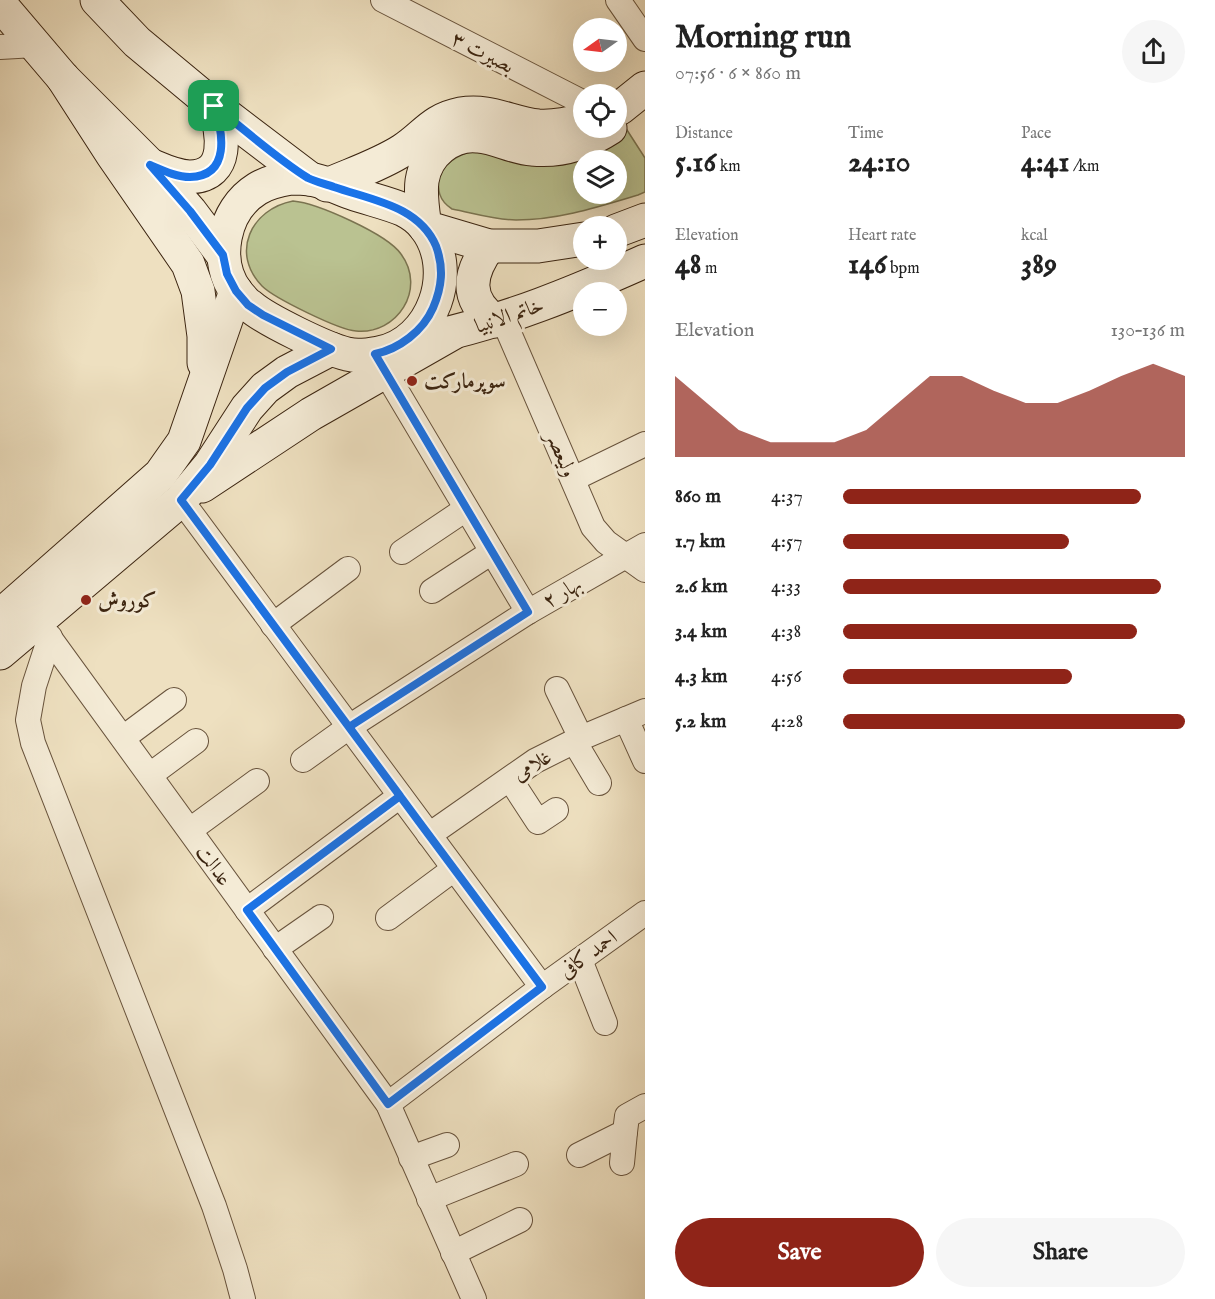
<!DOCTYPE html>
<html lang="en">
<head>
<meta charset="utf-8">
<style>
  body { margin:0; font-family:"IM FELL English",Amiri,serif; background:#f6f6f6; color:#222; height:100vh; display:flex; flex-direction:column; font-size:22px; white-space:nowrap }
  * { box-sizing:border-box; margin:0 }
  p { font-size:20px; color:#767676 }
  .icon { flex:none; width:33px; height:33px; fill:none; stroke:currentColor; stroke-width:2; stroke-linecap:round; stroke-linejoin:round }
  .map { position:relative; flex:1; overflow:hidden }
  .side { display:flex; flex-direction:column; background:#fff; width:570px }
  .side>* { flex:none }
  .needle { width:39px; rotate:256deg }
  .tools { position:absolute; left:573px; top:18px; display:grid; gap:12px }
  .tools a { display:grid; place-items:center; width:54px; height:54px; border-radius:50%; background:#fff; box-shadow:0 6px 24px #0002; font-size:30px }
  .pin { position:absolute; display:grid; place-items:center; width:51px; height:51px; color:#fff; margin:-26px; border-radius:12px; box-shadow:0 3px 9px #0006 }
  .round { display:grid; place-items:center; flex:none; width:63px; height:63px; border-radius:32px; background:#f6f6f6 }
  .headline { display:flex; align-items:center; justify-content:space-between; height:102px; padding:0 30px }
  h1 { font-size:33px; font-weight:700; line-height:45px }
  .stats { display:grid; grid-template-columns:repeat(3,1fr); gap:9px; height:102px; padding:6px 30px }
  .stats div { display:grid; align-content:center }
  .stats b { font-size:30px; font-weight:700 }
  .stats small { font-size:16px; font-weight:400 }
  .stats p { font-size:16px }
  .chart { height:168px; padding:12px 30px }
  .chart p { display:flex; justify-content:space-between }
  .chart svg { width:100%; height:108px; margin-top:6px; fill:#8f2418; opacity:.7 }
  .action { display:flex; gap:12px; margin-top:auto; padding:12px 30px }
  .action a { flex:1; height:69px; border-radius:36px; background:#8f2418; color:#fff; font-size:24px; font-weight:700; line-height:69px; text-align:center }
  .action a+a { background:#f6f6f6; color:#222 }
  ul { padding:0 30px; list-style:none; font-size:20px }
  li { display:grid; grid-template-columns:96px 72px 1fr; align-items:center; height:45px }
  li i { height:15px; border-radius:8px; background:#8f2418 }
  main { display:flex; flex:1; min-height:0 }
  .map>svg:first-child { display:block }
  .green { fill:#bac291; stroke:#7a7350; stroke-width:1.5; fill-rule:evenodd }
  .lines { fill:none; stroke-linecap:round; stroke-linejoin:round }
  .street-casing { stroke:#68533c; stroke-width:26 }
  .secondary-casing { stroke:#3b2410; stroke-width:35 }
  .street { stroke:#f4ebd6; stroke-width:24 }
  .secondary { stroke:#f4ebd6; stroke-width:33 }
  .route-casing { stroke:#fff; stroke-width:12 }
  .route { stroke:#1a73e8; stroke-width:8 }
  .poi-dot { fill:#8f2418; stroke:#f4ebd6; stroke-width:2 }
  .labels { text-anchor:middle; stroke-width:6; stroke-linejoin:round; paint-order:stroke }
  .street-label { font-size:21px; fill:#3b2410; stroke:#f4ebd6 }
  .poi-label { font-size:21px; font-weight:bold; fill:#3b2410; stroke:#f4ebd6; text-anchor:start }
</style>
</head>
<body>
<main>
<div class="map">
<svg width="645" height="1299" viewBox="0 0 645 1299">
  <rect width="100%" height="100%" fill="#eee0c0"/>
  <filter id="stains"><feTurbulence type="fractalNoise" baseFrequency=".00333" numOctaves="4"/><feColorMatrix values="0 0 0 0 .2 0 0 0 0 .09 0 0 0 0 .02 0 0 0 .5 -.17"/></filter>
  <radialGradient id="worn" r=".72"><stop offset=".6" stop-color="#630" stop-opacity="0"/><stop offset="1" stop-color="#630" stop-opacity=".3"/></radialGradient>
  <g class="green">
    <path d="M627,130L645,158V192L638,195C598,207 558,220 516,220C495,220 473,213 452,209C438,200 438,190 438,174C448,163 455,156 470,152L614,142ZM584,160H616V194H584Z"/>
    <path d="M293,201C317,203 387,234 401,254C427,289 397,335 356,331C339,330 274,298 262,286C230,253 251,209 293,201Z"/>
  </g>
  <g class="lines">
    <g class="street-casing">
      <g id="street">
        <path d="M383,0L584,103"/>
        <path d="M618,0L645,39"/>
        <path d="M0,47L35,45"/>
        <path d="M503,319L593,527L606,542L645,570"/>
        <path d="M377,358L528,612"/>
        <path d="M573,479L645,444"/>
        <path d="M181,500L542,987"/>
        <path d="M402,552L466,509"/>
        <path d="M432,591L492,552"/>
        <path d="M28,608L388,1104L474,1299"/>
        <path d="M273,625L348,569"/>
        <path d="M50,637L34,686L28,720L33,743L214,1206L235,1269L243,1299"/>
        <path d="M557,689L581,738"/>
        <path d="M626,719L645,761"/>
        <path d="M123,738L174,700"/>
        <path d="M574,741L599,783"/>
        <path d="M303,760L349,727L528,612L645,545"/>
        <path d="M150,775L196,741"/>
        <path d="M510,779L538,822L556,810"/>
        <path d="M190,830L257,781"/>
        <path d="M429,835L535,761L581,738L645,711"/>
        <path d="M247,910L400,796"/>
        <path d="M388,918L454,869"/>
        <path d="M275,949L321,917"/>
        <path d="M580,960L605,1023"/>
        <path d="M388,1104L542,987L645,913"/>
        <path d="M579,1155L625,1132L627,1116L645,1106"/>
        <path d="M411,1158L447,1145"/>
        <path d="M622,1163L625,1132"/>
        <path d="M429,1199L516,1164"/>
        <path d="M453,1253L520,1220"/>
      </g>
    </g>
    <g class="secondary-casing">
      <g id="secondary">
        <path d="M97,0L137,42L214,106L310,179"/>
        <path d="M0,4L63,78L150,165L190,211L223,255"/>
        <path d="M63,78L112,154L188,264L198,291L204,336V363"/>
        <path d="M616,109L620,108L645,88"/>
        <path d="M150,165C162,170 176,177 190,177C231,176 223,132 214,106"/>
        <path d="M291,178C297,178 303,178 309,179C324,181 338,188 352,193C369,199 388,203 404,210C412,214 420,220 425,227C459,270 433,343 379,353C368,355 358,357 347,354C326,349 266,320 250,306C245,303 241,297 237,293C213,261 223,210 257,189C268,182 279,180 291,178Z"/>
        <path d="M327,185C352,174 380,165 403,150C425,136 431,120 461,114C489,109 511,123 538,126C554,127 569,124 584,120"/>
        <path d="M616,231L645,220"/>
        <path d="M584,239L538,246H489L425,227C423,212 420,196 422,181C426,154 451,133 478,136C496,137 513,148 532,149C560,152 587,143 610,128"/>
        <path d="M489,246C469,273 464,299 495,321"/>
        <path d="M432,337C506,321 576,292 645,261"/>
        <path d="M202,486L311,414L453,333"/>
        <path d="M0,616L160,475L184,441L236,291"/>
        <path d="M0,653L181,500L210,465L247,408L265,388L287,372L331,349"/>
      </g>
    </g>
    <use href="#street" class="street"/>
    <use href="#secondary" class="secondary"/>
  </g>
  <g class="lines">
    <g class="route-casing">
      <path id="route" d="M214,106C223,132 231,176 190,177C176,177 162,170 150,165L190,211L223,255L227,274L236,291L248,305L263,315L331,349L287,372L265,388L247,408L210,465L181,500L400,796L247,910L388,1104L542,987C477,900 413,814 349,727L528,612L375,354C399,349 423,331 433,308C442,287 444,268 436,246C419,206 372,200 334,187C326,184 316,182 308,178C276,158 244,129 214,106"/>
    </g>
    <use href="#route" class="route"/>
  </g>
  <g class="poi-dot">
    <circle cx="412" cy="381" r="6"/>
    <circle cx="86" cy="600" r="6"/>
  </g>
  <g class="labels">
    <g class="street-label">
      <text transform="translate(483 52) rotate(27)" y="7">بصیرت ۳</text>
      <text transform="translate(509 315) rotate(-19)" y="7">خاتم الانبیا</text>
      <text transform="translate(562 454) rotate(67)" y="7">ولیعصر</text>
      <text transform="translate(562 592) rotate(-30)" y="7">بهار ۲</text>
      <text transform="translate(532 765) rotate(-31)" y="7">غلامی</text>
      <text transform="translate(214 865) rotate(54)" y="7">عدالت</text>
      <text transform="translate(588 954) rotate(-36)" y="7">احمد کافی</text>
    </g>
    <g class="poi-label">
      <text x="424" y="388">سوپرمارکت</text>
      <text x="98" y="607">کوروش</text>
    </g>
  </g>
  <rect width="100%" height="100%" filter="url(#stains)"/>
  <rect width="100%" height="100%" fill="url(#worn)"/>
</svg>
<div class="tools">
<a><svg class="needle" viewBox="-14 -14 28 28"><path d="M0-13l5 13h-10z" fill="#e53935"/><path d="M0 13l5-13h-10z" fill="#767676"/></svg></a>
<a><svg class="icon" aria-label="locate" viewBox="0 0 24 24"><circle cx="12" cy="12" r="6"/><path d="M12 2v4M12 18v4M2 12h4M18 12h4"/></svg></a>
<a><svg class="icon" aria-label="layers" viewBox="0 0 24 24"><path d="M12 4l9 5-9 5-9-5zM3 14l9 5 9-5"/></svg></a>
<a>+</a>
<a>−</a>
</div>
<div class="pin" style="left:214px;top:106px;background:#1e9e55"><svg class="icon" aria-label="arrive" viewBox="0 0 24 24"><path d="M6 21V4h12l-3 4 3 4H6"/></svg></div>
</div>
<section class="side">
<div class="headline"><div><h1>Morning run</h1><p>07:56 · 6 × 860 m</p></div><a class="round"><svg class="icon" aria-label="share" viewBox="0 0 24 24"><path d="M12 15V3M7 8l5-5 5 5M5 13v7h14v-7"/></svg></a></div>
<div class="stats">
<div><p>Distance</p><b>5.16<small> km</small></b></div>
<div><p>Time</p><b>24:10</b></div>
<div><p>Pace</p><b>4:41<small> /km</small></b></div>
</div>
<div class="stats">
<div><p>Elevation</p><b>48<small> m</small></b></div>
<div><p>Heart rate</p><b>146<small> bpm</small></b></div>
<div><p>kcal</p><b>389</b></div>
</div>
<div class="chart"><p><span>Elevation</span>130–136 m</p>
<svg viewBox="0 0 160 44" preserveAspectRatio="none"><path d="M0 44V11L10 22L20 33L30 38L40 38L50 38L60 33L70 22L80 11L90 11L100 17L110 22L120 22L130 17L140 11L150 6L160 11V44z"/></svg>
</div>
<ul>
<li><b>860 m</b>4:37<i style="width:87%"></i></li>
<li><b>1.7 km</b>4:57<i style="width:66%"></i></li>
<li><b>2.6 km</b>4:33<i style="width:93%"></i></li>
<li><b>3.4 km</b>4:38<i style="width:86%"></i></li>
<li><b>4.3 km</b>4:56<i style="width:67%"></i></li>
<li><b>5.2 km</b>4:28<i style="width:100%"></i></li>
</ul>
<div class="action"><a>Save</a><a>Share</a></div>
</section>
</main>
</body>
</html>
